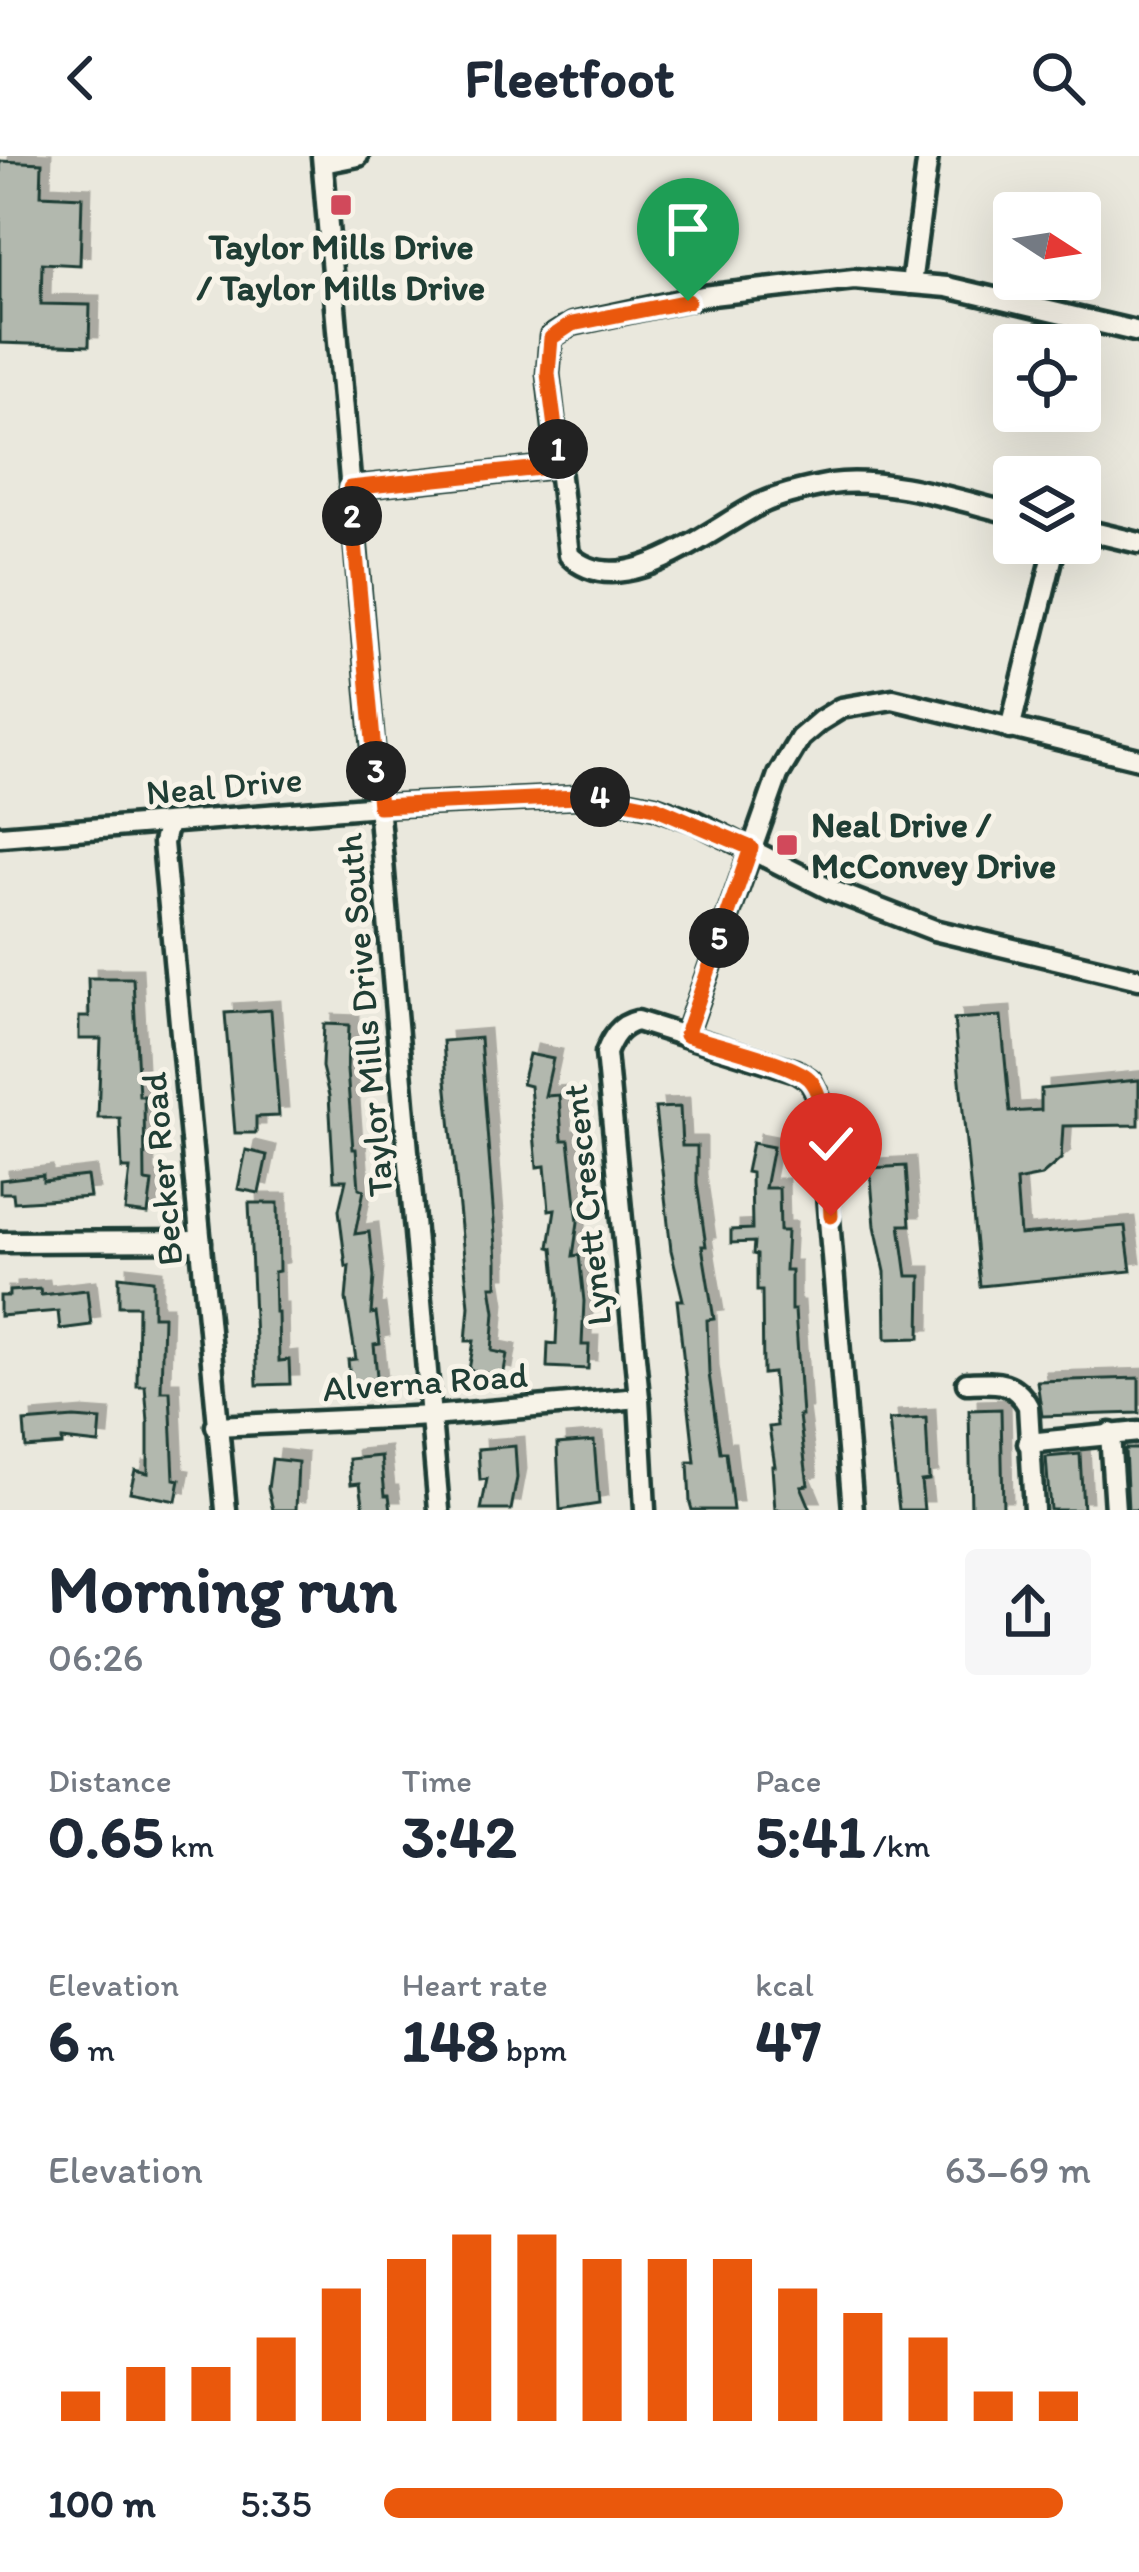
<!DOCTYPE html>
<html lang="en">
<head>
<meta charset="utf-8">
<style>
  body { margin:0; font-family:Itim,sans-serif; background:#f6f6f7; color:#1f2937; height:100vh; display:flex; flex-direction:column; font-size:45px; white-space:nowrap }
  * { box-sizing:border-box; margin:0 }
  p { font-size:39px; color:#747a83 }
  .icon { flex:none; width:66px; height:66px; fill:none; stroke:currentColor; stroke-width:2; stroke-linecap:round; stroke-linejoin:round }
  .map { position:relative; height:1354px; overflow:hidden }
  .panel { display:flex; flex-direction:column; background:#fff; flex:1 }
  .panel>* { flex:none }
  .needle { width:78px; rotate:102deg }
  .fabs { position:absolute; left:993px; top:36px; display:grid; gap:24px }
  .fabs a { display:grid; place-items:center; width:108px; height:108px; border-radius:12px; background:#fff; box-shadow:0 12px 48px #0002; font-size:60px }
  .pin { position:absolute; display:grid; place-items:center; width:102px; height:102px; color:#fff; margin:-123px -51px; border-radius:50% 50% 50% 0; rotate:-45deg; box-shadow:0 0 12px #0007 }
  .pin .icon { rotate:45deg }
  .km { position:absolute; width:60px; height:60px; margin:-30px; border-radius:50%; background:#222; color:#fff; font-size:33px; line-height:60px; text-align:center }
  .round { display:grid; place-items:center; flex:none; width:126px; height:126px; border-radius:12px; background:#f6f6f7 }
  .summary { display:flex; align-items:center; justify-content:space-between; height:204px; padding:0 48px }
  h1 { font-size:66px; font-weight:700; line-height:90px }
  .stats { display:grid; grid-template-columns:repeat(3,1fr); gap:18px; height:204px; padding:12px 48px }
  .stats div { display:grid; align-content:center }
  .stats b { font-size:60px; font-weight:700 }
  .stats small { font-size:33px; font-weight:400 }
  .stats p { font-size:33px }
  .chart { height:336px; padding:24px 48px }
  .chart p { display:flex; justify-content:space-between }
  .chart svg { width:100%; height:216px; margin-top:12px; stroke:#ea580c; stroke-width:6 }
  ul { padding:0 48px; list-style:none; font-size:39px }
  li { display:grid; grid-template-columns:192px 144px 1fr; align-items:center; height:90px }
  li i { height:30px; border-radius:15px; background:#ea580c }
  header { display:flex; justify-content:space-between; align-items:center; height:156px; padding:0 48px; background:#fff; font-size:54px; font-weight:700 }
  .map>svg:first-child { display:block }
  .building { fill:#b2b8ae; stroke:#1f3d34; stroke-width:3; filter:url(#shadow) }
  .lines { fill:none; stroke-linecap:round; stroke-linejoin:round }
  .minor-casing { stroke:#1f3d34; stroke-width:27 }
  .minor { stroke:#f7f3e8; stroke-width:18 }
  .route-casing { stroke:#fff; stroke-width:24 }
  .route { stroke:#ea580c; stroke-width:15 }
  .poi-dot { fill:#d1495b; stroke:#f7f3e8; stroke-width:4.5 }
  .labels { text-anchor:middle; stroke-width:10; stroke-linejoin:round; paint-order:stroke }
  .poi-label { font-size:36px; font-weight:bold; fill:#1f3d34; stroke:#f7f3e8 }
  .street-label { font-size:36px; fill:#1f3d34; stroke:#f7f3e8 }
</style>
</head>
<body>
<header><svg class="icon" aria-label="back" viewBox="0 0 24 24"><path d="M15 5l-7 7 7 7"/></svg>Fleetfoot<svg class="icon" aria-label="search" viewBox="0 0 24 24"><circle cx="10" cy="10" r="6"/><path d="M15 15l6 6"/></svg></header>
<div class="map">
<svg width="1139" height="1354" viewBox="0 0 1139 1354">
  <defs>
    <filter id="shadow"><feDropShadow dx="9" dy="-9" stdDeviation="0" flood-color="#0004"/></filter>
  </defs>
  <rect width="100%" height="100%" fill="#eae8dd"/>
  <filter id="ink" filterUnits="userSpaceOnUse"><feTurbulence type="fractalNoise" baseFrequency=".00833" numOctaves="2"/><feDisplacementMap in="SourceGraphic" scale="24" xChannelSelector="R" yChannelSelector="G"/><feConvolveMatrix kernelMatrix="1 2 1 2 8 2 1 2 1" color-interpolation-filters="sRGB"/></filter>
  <g filter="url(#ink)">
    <g class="building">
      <path d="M0,5L42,7L41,39L82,41L80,109L42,107L41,148L90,149L89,190L0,187Z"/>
      <path d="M88,822H133L139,940H144L145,1025L152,1026L148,1058L125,1055L130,1013H122L120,962H98L101,883H79V861H89Z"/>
      <path d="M271,854L279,960L256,961V977H235L225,857Z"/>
      <path d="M1001,860L1010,956L1041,954V933L1139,924V969L1063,970L1061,1003L1041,1020L1016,1025L1020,1079L1125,1070L1131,1115L980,1130L954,863Z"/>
      <path d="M324,868L349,869L347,914L353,993H356L359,1032L364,1034L355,1078L369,1076L374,1121L371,1158L376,1157L380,1188L374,1189L378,1230L351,1233L348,1204L356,1203L346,1143L349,1110L346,1111L339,1054L346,1024H334L329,940L322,911Z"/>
      <path d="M480,882L497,1104V1130H491L495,1156L492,1195L507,1198L503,1221L469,1214L474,1185H466L469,1150L446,924L443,885Z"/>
      <path d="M529,898L553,903L545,940L559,939L562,984H569L578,1066L573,1100L579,1099L584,1145L582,1189H589L588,1213L547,1211L548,1187L556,1188L558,1142L553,1092L549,1091L555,1053L549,1054L545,1010L537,1011L530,930L522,928Z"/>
      <path d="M680,951L682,990H697V1027L706,1090H702L714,1163L707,1164L709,1218L720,1296H726L733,1354H692L690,1347L688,1306H695L677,1144H683L671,1094L655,952Z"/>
      <path d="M752,987L773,991L765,1032H779L780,1075H787L785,1114H791V1154H795L802,1260H799L808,1329L801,1330L811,1354H775L772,1310H775L769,1271L777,1270L773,1217L763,1218L762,1135H757V1099L753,1098L754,1086L731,1087V1074L752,1073L751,1017L746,1016Z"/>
      <path d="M246,994L267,999L259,1037L238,1033Z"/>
      <path d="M906,1010L910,1069H900L907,1120H921L920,1182L886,1183L885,1116L875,1070L870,1012Z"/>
      <path d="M43,1019V1025L87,1020L90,1041L14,1046L13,1037H0V1024Z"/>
      <path d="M249,1047H278L279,1115L274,1116L275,1156H278L279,1205L289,1204L290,1228L257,1229Z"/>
      <path d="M119,1120L153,1124V1160H163L161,1235H170L174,1323L180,1324L176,1345L130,1336L135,1314L148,1317V1266L145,1230H137L138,1150H119Z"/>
      <path d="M40,1133L41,1139L87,1134L91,1169L60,1173L58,1155L0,1160V1140H9V1135Z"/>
      <path d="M1139,1222V1257L1042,1260L1037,1225Z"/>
      <path d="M1001,1253L1003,1354H971L969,1254Z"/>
      <path d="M74,1262L101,1264L99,1288L62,1284V1289L26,1292L24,1266Z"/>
      <path d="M926,1262L929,1324L921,1325L924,1354H899L889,1264Z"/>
      <path d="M594,1285L599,1348L560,1354L557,1288Z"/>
      <path d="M515,1290L517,1322L511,1354H481L487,1323L480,1324L478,1293Z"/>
      <path d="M1125,1293H1139V1354H1128Z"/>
      <path d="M1080,1298L1083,1354H1050L1046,1301Z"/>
      <path d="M381,1300L385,1339H389L391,1354H364L360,1327L351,1328L349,1303Z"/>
      <path d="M272,1303L298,1306L296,1354H273L268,1333Z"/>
    </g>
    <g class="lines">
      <g class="minor-casing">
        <g id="minor">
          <path d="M322,0L439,1354"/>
          <path d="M323,7L358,0"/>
          <path d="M911,128L928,0"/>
          <path d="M350,332L561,310"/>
          <path d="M1014,358C960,345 886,320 831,328C809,332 781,338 760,348C711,372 621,450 569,399L548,218L551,181L572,168L703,140L854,123L947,131L1139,176"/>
          <path d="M1080,373L1139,387"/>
          <path d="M1010,573L1056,387"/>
          <path d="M168,667L163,687L226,1354"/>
          <path d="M0,680L379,650L600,640L655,651L694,665L831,734L934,774L1139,823"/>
          <path d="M686,879L778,619L800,582L820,565L841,552L893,543L1139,603"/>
          <path d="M0,1086L201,1085"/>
          <path d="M967,1227C995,1226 1013,1223 1028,1250L1034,1354"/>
          <path d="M216,1270L432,1260L639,1242"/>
          <path d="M1110,1277L1115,1354"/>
          <path d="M1028,1287L1139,1276"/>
          <path d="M645,1354L639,1242L606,897C612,882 619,869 637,865L796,915L810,924L819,942L853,1354"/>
        </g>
      </g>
      <use href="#minor" class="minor"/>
    </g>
  </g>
  <g class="lines" filter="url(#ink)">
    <g class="route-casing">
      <path id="route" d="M688,145L572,168L551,182L548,218L560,310L350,332L379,650L600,640L655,651L751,692L686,879C712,888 793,907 809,923C831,946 829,1029 831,1060"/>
    </g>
    <use href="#route" class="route"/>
  </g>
  <g class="poi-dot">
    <rect x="329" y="37" width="24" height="24" rx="6"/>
    <rect x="775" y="677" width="24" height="24" rx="6"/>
  </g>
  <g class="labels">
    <g class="poi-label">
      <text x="341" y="103">Taylor Mills Drive<tspan x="341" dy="41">/ Taylor Mills Drive</tspan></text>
      <text x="811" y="681" text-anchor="start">Neal Drive /<tspan x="811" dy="41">McConvey Drive</tspan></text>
    </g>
    <g class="street-label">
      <text transform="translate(224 629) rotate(-5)" y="13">Neal Drive</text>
      <text transform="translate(364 859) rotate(-95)" y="13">Taylor Mills Drive South</text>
      <text transform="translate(161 1013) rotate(-95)" y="13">Becker Road</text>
      <text transform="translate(586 1049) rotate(-96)" y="13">Lynett Crescent</text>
      <text transform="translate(425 1225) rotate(-4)" y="13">Alverna Road</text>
    </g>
  </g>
</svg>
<div class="fabs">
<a><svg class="needle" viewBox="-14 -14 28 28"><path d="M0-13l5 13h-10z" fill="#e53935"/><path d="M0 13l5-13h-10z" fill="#747a83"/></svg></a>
<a><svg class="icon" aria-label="locate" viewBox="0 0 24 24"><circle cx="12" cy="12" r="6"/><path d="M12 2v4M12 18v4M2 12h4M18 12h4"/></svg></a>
<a><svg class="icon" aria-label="layers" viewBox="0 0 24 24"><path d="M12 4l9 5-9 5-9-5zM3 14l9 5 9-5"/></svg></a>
</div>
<div class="pin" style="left:688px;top:145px;background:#1e9e55"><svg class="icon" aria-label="arrive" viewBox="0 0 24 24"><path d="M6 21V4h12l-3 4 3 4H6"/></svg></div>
<div class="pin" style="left:831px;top:1060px;background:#d93025"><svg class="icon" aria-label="check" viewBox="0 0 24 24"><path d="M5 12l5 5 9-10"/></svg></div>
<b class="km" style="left:558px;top:293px">1</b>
<b class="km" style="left:352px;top:360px">2</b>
<b class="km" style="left:376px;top:615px">3</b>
<b class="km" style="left:600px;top:641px">4</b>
<b class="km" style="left:719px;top:782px">5</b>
</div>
<section class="panel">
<div class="summary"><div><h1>Morning run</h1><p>06:26</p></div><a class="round"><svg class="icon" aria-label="share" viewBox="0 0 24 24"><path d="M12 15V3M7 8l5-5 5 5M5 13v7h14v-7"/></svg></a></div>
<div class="stats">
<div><p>Distance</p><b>0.65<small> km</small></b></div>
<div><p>Time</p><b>3:42</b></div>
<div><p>Pace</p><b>5:41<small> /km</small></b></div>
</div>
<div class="stats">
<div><p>Elevation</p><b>6<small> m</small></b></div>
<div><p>Heart rate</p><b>148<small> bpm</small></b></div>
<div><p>kcal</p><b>47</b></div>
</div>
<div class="chart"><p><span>Elevation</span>63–69 m</p>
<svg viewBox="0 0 160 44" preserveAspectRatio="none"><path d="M5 44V38M15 44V33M25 44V33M35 44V27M45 44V17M55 44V11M65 44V6M75 44V6M85 44V11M95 44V11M105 44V11M115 44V17M125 44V22M135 44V27M145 44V38M155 44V38"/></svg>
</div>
<ul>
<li><b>100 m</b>5:35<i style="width:96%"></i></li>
</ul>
</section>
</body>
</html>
